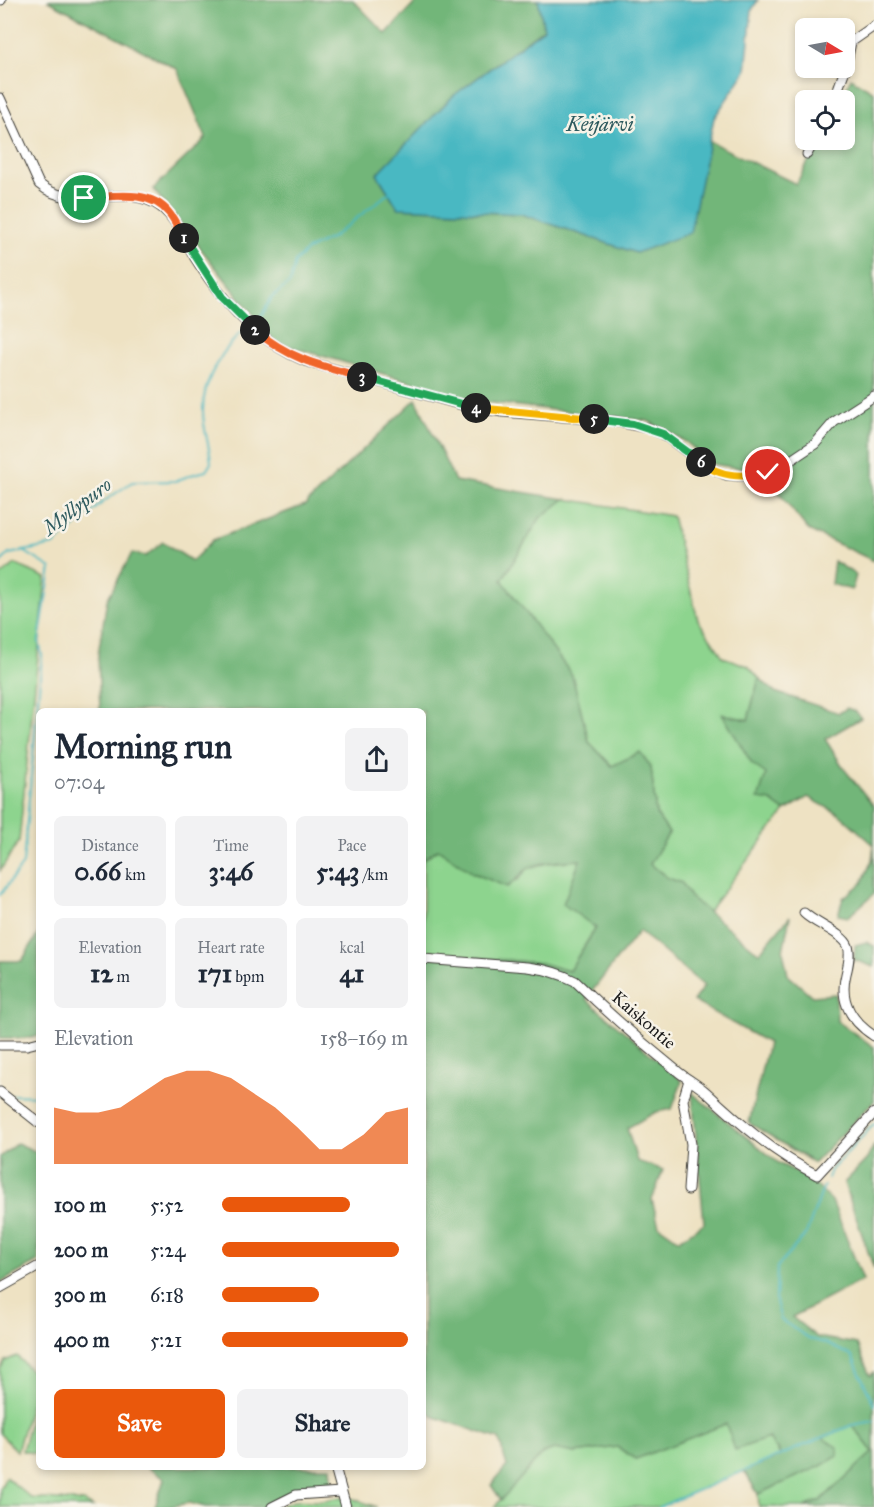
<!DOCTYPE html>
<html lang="en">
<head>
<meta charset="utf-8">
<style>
  body { margin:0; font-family:"IM FELL Great Primer",serif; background:#f2f2f3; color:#1f2937; height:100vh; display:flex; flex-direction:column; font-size:22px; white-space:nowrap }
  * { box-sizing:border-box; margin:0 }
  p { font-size:20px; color:#747a83 }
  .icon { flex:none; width:33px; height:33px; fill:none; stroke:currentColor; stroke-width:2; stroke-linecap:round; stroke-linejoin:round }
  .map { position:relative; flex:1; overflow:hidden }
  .drawer { position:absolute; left:36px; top:708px; width:390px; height:762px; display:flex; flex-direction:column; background:#fff; border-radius:9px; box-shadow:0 3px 9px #0003 }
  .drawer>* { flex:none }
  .needle { width:39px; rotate:100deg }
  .buttons { position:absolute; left:795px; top:18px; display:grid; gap:12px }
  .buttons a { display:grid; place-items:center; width:60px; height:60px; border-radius:9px; background:#fff; box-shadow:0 3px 9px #0003; font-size:30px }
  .pin { position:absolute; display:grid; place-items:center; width:51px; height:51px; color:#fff; margin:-26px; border:3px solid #fff; border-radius:50%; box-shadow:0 2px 6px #0007 }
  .km { position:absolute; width:30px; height:30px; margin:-15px; border-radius:50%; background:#222; color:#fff; font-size:16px; line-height:30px; text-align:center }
  .round { display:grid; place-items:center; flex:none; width:63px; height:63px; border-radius:9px; background:#f2f2f3 }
  .overview { display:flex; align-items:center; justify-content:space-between; height:102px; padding:0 18px }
  h1 { font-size:33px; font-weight:700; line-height:45px }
  .stats { display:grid; grid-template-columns:repeat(3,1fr); gap:9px; height:102px; padding:6px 18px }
  .stats div { display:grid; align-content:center; border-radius:9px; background:#f2f2f3; text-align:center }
  .stats b { font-size:26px; font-weight:700 }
  .stats small { font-size:16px; font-weight:400 }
  .stats p { font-size:16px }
  .chart { height:168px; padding:12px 18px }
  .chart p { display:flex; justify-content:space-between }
  .chart svg { width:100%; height:108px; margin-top:6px; fill:#ea580c; opacity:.7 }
  .cta { display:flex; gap:12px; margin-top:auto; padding:12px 18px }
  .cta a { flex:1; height:69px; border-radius:9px; background:#ea580c; color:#fff; font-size:24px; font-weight:700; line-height:69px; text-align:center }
  .cta a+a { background:#f2f2f3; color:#1f2937 }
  ul { padding:0 18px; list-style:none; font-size:20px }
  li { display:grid; grid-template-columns:96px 72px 1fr; align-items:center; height:45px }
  li i { height:15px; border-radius:8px; background:#ea580c }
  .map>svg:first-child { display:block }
  .green { fill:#8dd48e; stroke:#547855; stroke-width:1.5 }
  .forest { fill:#72b679; stroke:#47694a; stroke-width:1.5 }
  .water { fill:#49b8c2; stroke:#326a6f; stroke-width:1.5 }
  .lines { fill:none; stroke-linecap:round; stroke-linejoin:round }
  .stream { stroke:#49b8c2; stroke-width:2 }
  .street-casing { stroke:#3c3a35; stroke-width:11 }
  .street { stroke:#fff; stroke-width:9 }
  .split-1-casing { stroke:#fff; stroke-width:12 }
  .split-2-casing { stroke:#fff; stroke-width:12 }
  .split-3-casing { stroke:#fff; stroke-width:12 }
  .split-4-casing { stroke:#fff; stroke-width:12 }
  .split-5-casing { stroke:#fff; stroke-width:12 }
  .split-6-casing { stroke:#fff; stroke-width:12 }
  .split-7-casing { stroke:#fff; stroke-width:12 }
  .split-1 { stroke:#f0652b; stroke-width:8 }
  .split-2 { stroke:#22a559; stroke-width:8 }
  .split-3 { stroke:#f0652b; stroke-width:8 }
  .split-4 { stroke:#22a559; stroke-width:8 }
  .split-5 { stroke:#f5b400; stroke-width:8 }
  .split-6 { stroke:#22a559; stroke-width:8 }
  .split-7 { stroke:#f5b400; stroke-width:8 }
  .labels { text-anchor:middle; stroke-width:5; stroke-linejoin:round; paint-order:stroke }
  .street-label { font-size:18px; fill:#1c1c1c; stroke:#f7f3e8 }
  .water-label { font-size:20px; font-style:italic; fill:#2e5a5e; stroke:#f7f3e8 }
</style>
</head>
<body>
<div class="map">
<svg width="874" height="1507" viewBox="0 0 874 1507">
  <rect width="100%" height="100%" fill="#f7f3e8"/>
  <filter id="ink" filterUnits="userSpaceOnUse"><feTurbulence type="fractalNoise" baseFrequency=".0167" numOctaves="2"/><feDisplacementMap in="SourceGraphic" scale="12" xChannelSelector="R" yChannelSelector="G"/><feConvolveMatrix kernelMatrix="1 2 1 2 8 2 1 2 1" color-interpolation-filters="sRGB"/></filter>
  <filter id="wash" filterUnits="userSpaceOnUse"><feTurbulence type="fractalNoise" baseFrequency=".008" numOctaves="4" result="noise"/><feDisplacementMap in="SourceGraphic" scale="24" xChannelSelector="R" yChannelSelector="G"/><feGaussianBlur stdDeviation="1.35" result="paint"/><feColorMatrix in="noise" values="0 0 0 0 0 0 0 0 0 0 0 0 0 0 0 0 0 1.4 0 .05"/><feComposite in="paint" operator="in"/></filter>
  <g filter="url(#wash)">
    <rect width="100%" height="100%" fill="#eee2c3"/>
    <g class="green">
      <path d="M565,499L672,516L698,620L723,657L748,666L759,678L748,720L723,715L762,770L766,774L771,801L785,811L708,912L690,897L682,883L668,878L649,863L669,833L656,814L651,767L612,766L589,742L572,675L501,580L540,518Z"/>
      <path d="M15,564L46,578L19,841L0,871V576Z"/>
      <path d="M438,849L473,873L518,880L527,869L548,863L580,860L596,927L569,971L540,963L423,953V860Z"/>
      <path d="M17,1356L38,1378L17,1451L0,1434V1370L5,1361Z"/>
      <path d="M33,1410L39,1412V1454L22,1451Z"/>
      <path d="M726,1423C747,1431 772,1432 780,1456L659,1507H494L543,1453L554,1449L575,1453L617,1447L636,1459Z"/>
      <path d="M852,1425L873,1452L820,1501L804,1507H759L758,1494L821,1466L822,1438Z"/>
      <path d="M6,1477L31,1498L84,1502L93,1507H0V1489Z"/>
      <path d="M335,1498H351L377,1507H279C302,1493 314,1507 335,1498Z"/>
    </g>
    <g class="forest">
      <path d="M47,0H353L386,34L418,0H538L544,28L453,96L377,174L398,208L521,214L636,253L690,232L709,141L796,184L820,140H844V100H840L851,78L874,92V561L808,530L758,466L745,469L712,464L686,442L648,421L476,401L275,342L153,189L206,138L177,69Z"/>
      <path d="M416,399L455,481L565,499L540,518L502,580L572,675L589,742L612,766L640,752L651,767L656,814L669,833L650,864L668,878L682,883L690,897L759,953L790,916L783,951L788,975L812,996L836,994L837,1021L874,1047V1101L814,1163L749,1123L768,1043L693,1001L704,986L639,931L586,999L682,1081L672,1109L656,1112L627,1128L637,1161L663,1170L652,1200L659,1226L679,1240L704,1223L692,1093L780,1164L801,1174L818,1187L832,1201L863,1280L792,1317L817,1337L857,1344L870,1376L874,1372V1507H804L820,1501L873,1452L852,1425L823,1438L838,1448V1456L821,1466L758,1494L744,1471L780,1456L778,1448L774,1447L769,1438L735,1450L726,1424L636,1459L617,1447L575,1453L554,1449L543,1453L501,1500L491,1485L507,1466L499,1439L432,1416L423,1404V953L540,963L569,971L596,928L563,904L580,860C566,861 537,861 526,870C519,875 515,882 507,887L473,873L438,849L423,860V711H100L98,654L107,600L132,553L146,556L163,542L192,561L213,540L305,505Z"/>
      <path d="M834,561L856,575L852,590L831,584Z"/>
      <path d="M759,678L775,692L839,713L847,708L855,711L861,718L825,739L845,770L874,806V894L848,917L838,915L843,898L862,883L872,860L874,845L839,814L808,797L785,811L771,801L758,799L766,774L752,764L722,714L748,720Z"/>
      <path d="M39,932V1036L31,1038H0V961H22Z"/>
      <path d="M866,942L874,946V967L854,960L855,945Z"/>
      <path d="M17,1143L39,1153V1261L0,1283V1157Z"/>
      <path d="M874,1145V1269L844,1183L867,1159Z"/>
      <path d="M147,1467H331L333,1488L287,1494L262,1507H206L189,1503L167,1507H155L164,1479Z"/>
    </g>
    <path class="water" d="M538,0H758L752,10L746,71L714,118L690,233L636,253L521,214L398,208L377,174L453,96L544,29Z"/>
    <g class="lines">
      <g class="stream">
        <path d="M252,323L262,315L272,297L290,283L295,262L307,250L333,237L390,192"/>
        <path d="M0,563L9,554L54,545L103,502L132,482L175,481L194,474L206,471L211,463C210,446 203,429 203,412C202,380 224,346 248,327"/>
        <path d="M0,895L23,864L42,656L39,641L51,568L22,550"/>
        <path d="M13,1095L39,1096"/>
        <path d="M828,1178L831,1170L874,1124"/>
        <path d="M824,1186L806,1234L777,1267L776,1302L781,1320L810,1339L825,1343L852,1356L874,1405"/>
        <path d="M659,1507L852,1425L874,1421"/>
      </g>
    </g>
  </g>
  <g filter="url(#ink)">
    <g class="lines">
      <g class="street-casing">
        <g id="street">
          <path d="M0,0H1"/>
          <path d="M0,98L39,184C75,215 125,180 161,207C176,218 185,240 194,256C221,300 256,341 305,361L469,407L503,412L614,421L647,428L663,434L706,466L726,475L738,476L756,475L779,468L815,444L834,422L874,396"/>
          <path d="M834,100L846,67L851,42L874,26"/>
          <path d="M807,154L815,140"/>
          <path d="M804,913C815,924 843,933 848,946C851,954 848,966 846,974C839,1001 851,1021 874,1036"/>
          <path d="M423,959L527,967C544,969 560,973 575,981C607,1012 641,1042 676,1070C685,1078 697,1084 706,1092C739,1123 775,1154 817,1175L874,1113"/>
          <path d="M0,1045H27L39,1042"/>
          <path d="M0,1092L39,1123"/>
          <path d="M688,1190L691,1144L683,1100L689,1080"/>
          <path d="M0,1288L39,1266"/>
          <path d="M335,1467L346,1507"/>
          <path d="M272,1507L296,1495L341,1492"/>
        </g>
      </g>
      <use href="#street" class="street"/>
    </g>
  </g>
  <g class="lines" filter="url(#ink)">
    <g class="split-1-casing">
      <path id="split-1" d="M84,198C112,197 149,188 169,213C175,220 179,230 184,238"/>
    </g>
    <g class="split-2-casing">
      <path id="split-2" d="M184,238L222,297L255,330"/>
    </g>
    <g class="split-3-casing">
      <path id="split-3" d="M255,330C289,359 320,366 362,377"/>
    </g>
    <g class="split-4-casing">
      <path id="split-4" d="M362,377L476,408"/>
    </g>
    <g class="split-5-casing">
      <path id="split-5" d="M476,408L594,419"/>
    </g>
    <g class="split-6-casing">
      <path id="split-6" d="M594,419L633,424L663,434L701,462"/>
    </g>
    <g class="split-7-casing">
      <path id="split-7" d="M701,462C721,478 744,478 768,472"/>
    </g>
    <use href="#split-1" class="split-1"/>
    <use href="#split-2" class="split-2"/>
    <use href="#split-3" class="split-3"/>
    <use href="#split-4" class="split-4"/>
    <use href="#split-5" class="split-5"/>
    <use href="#split-6" class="split-6"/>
    <use href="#split-7" class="split-7"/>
  </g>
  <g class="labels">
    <g class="street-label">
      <text transform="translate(644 1020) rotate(41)" y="6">Kaiskontie</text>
    </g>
    <g class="water-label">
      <text x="600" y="131">Keijärvi</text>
      <text transform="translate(77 506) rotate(-37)" y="7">Myllypuro</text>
    </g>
  </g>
</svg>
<div class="buttons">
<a><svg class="needle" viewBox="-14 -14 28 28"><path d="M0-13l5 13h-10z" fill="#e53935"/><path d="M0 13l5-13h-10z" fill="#747a83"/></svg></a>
<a><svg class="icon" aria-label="locate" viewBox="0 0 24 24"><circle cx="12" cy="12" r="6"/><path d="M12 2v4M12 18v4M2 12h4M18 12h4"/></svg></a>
</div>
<div class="pin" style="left:84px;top:198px;background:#1e9e55"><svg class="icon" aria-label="arrive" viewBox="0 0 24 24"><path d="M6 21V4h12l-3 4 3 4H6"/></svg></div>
<div class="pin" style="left:768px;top:472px;background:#d93025"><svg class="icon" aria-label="check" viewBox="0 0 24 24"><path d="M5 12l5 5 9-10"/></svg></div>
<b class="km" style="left:184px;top:238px">1</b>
<b class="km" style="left:255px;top:330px">2</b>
<b class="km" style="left:362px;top:377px">3</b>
<b class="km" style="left:476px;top:408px">4</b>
<b class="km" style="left:594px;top:419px">5</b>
<b class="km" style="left:701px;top:462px">6</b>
<section class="drawer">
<div class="overview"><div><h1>Morning run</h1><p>07:04</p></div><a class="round"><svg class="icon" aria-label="share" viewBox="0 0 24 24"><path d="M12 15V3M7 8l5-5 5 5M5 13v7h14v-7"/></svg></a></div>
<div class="stats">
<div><p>Distance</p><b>0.66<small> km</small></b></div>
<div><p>Time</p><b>3:46</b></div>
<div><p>Pace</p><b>5:43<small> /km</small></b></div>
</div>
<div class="stats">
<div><p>Elevation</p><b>12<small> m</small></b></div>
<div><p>Heart rate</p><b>171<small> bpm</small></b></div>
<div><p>kcal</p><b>41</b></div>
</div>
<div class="chart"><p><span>Elevation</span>158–169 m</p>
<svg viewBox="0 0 160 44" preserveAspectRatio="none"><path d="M0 44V21L10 23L20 23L30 21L40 15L50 9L60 6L70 6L80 9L90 15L100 21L110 29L120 38L130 38L140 32L150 23L160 21V44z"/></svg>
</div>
<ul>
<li><b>100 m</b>5:52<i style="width:69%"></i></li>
<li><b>200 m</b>5:24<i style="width:95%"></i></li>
<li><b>300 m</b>6:18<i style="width:52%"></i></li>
<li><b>400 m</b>5:21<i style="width:100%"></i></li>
</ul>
<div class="cta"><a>Save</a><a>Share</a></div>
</section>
</div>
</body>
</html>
